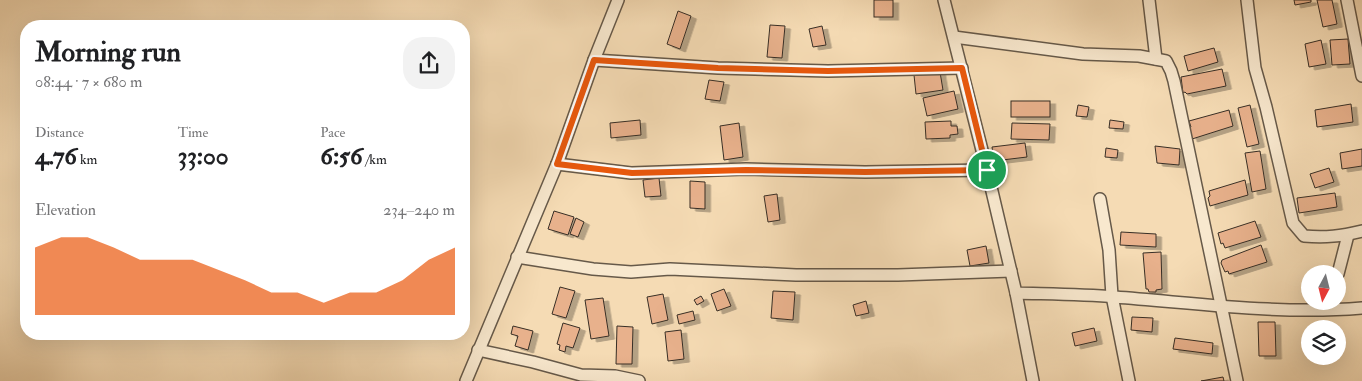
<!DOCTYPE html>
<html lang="en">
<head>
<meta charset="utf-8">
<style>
  body { margin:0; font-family:"IM FELL Double Pica",serif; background:#f2f2f2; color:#202124; height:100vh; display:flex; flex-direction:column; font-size:19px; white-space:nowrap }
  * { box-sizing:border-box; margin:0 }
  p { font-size:16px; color:#757577 }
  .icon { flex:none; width:28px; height:28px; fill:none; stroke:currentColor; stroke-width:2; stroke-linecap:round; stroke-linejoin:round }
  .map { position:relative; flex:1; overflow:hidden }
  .details { position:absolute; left:20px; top:20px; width:450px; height:320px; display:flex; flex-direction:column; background:#fff; border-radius:20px; box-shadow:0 5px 20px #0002 }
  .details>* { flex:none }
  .needle { width:32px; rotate:187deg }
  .tools { position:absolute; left:1301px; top:265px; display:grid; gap:10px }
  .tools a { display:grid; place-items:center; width:45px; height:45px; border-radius:50%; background:#fff; box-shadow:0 5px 20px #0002; font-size:25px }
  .pin { position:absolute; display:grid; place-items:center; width:42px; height:42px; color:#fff; margin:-21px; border:2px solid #fff; border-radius:50%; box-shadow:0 1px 5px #0007 }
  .round { display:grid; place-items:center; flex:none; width:52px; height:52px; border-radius:20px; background:#f2f2f2 }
  .head { display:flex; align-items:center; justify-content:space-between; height:85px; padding:0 15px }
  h1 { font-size:28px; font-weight:800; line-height:38px }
  .figures { display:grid; grid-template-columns:repeat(3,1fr); gap:8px; height:85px; padding:5px 15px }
  .figures div { display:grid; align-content:center }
  .figures b { font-size:25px; font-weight:800 }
  .figures small { font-size:14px; font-weight:400 }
  .figures p { font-size:14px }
  .chart { height:140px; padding:10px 15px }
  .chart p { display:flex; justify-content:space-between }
  .chart svg { width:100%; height:90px; margin-top:5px; fill:#ea580c; opacity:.7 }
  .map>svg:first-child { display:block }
  .building { fill:#e8b18c; stroke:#372e25; filter:url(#shadow) }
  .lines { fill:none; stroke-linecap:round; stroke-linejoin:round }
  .minor-casing { stroke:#665949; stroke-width:14 }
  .minor { stroke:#f8e8ce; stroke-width:11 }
  .route-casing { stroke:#fff; stroke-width:10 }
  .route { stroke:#ea580c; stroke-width:6 }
</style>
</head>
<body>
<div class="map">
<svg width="1362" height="381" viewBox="0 0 1362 381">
  <defs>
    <filter id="shadow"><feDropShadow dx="5.5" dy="3" stdDeviation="0" flood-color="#0004"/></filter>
  </defs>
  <rect width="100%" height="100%" fill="#f5dbb4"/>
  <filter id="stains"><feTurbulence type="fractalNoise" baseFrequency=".004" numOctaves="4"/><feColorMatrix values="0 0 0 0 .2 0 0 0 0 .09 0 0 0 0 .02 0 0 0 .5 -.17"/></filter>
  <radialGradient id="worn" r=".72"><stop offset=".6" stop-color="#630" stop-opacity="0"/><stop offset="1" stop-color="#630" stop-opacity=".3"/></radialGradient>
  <g class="building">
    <rect x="874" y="0" width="19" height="17"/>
    <path d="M1294,0H1311V2L1295,5Z"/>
    <path d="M1317,0H1332L1337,24L1323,27Z"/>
    <path d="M678,11L691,16L680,49L667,44Z"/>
    <path d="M770,25L785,26L782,58L767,57Z"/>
    <path d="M822,26L826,45L813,47L809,29Z"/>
    <path d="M1348,39L1350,64L1332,65L1330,40Z"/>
    <path d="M1321,40L1326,64L1309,67L1305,44Z"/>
    <path d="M1214,48L1218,62L1188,71L1184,56Z"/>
    <path d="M1222,69L1226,86L1187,94L1185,92L1183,93L1181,77Z"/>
    <path d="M940,72L943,90L916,94L914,75Z"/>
    <path d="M709,80L724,82L720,101L705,99Z"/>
    <path d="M954,91L958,109L927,116L923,98Z"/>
    <rect x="1011" y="101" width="39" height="16"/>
    <path d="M1351,104L1353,122L1317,127L1315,110Z"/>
    <path d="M1078,105L1089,107L1087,117L1076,116Z"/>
    <path d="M1250,105L1259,144L1247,147L1238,108Z"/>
    <path d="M1229,110L1233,126L1192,139L1188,129L1191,127L1189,121Z"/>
    <path d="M640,120L641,135L611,138L610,123Z"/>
    <path d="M1110,120L1124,122L1123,129L1109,128Z"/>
    <path d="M951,121V126H957L958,134L950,135V138L926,139L925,122Z"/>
    <path d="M739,123L743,157L724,160L720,126Z"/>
    <path d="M1012,123L1050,124L1049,140L1011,139Z"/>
    <path d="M1025,143L1027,157L994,161L992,147Z"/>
    <path d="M1155,146L1180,149L1179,165L1157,163Z"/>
    <path d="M1106,148L1118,150L1117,158L1105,157Z"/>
    <path d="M1362,149V166L1342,169L1340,153Z"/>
    <path d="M1260,151L1266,189L1252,192L1245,153Z"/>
    <path d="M1329,168L1334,182L1315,188L1310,174Z"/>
    <path d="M659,178L661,196L645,197L643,180Z"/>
    <path d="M1245,180L1248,195L1210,206L1208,198L1210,196L1209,191Z"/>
    <path d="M690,181L705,182V209L690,208Z"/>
    <path d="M1335,193L1337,207L1299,213L1297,198Z"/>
    <path d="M777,194L780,220L768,222L764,196Z"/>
    <path d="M554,211L574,217L568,235L548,229Z"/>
    <path d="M576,218L584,222L578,237L570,234Z"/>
    <path d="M1255,221L1261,237L1225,248L1223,243L1221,244L1218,233Z"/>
    <path d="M1121,232L1156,234V247L1120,245Z"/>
    <path d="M1261,245L1267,262L1229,274L1228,271L1225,272L1221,263L1222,260Z"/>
    <path d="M986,246L989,263L970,266L967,250Z"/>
    <path d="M1161,252L1162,289L1156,290V292H1149L1148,289H1146L1143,253Z"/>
    <path d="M560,287L575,291L566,318L552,314Z"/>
    <path d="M724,289L731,306L717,311L711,294Z"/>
    <path d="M773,291L795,292L793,320L771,318Z"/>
    <path d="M663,294L668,320L652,324L647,297Z"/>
    <path d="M701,296L704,301L697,305L694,300Z"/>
    <path d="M603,298L609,336L591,339L585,300Z"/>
    <path d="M866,301L869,313L856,316L853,305Z"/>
    <path d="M693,311L695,320L679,324L677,315Z"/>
    <path d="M1132,317L1153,318L1152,332L1131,330Z"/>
    <path d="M1258,322H1275L1276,356H1259Z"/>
    <path d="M563,323L580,328L573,348L566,346L565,352L559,350L560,345L557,344Z"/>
    <path d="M513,326L533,331L528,350L515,346L518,336L511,334Z"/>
    <path d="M617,326L633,327L632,364H616Z"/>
    <path d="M1094,328L1097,341L1075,346L1072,333Z"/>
    <path d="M681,330L684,359L668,361L665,332Z"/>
    <path d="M1175,338L1213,343L1212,354L1173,349Z"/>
    <path d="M1223,377L1224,381H1201Z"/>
  </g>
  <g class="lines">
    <g class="minor-casing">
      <g id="minor">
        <path d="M944,0L987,170L1016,293C1049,294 1082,294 1115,297C1196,303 1280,315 1362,308"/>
        <path d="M1149,0L1156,59"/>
        <path d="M1247,0L1255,68L1266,107L1293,223L1304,236C1326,238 1341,236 1362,231"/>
        <path d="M1347,0L1362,76"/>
        <path d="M954,37L1083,54L1139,56L1166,61L1171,71L1174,81L1237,381"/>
        <path d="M594,60L718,68L828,71L962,68"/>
        <path d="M557,164L631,173L746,169L865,172L987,170"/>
        <path d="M1100,199L1109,250L1112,296L1129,381"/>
        <path d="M517,257L593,269L631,272L670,269L796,275H898L1011,271"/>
        <path d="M1338,274L1348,235"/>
        <path d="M1016,293L1033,381"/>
        <path d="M478,350L533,362L581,375L615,376L639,381"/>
        <path d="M466,381L557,164L594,60L618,0"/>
      </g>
    </g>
    <use href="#minor" class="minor"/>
  </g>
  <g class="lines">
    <g class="route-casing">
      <path id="route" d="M594,60L718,68L828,71L962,68L987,170L865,172L746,170L632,173L557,164Z"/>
    </g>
    <use href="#route" class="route"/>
  </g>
  <rect width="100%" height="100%" filter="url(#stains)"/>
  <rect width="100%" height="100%" fill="url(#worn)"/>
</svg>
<div class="tools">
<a><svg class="needle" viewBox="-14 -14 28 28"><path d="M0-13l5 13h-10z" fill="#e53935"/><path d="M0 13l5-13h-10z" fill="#757577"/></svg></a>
<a><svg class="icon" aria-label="layers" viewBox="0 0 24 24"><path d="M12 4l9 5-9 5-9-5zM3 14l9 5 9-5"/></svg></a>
</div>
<div class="pin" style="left:987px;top:170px;background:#1e9e55"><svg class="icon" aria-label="arrive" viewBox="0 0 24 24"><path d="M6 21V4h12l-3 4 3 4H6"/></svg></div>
<section class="details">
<div class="head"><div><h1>Morning run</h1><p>08:44 · 7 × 680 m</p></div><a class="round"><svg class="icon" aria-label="share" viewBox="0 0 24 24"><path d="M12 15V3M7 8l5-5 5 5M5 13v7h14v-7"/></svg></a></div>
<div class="figures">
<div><p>Distance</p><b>4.76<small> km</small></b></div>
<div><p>Time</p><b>33:00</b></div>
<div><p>Pace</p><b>6:56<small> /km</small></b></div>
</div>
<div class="chart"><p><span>Elevation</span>234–240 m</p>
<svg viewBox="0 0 160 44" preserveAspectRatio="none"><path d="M0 44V11L10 6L20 6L30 11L40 17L50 17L60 17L70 22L80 27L90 33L100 33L110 38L120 33L130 33L140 27L150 17L160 11V44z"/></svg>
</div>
</section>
</div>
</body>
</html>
